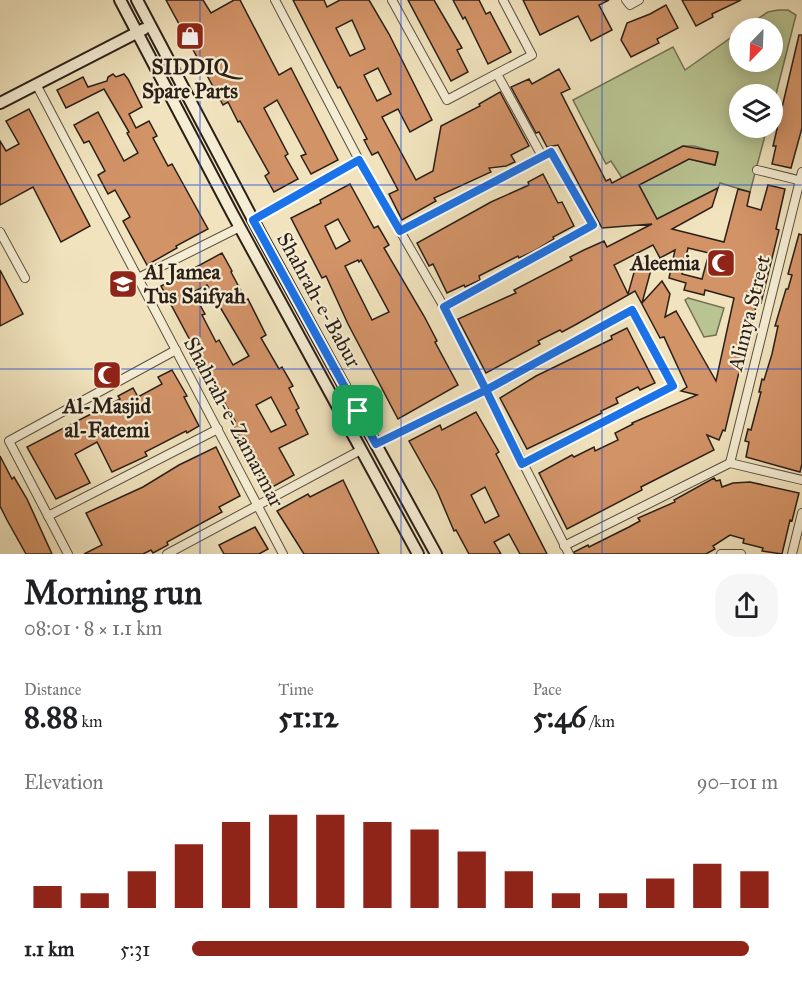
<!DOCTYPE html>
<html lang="en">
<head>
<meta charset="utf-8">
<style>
  body { margin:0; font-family:"IM FELL Great Primer",serif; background:#f6f6f6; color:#202124; height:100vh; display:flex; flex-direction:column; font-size:22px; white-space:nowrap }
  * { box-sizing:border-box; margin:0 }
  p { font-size:20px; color:#757577 }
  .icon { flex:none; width:33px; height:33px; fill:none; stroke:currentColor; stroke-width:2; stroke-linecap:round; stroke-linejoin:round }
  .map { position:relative; height:554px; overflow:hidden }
  .side { display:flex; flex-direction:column; background:#fff; flex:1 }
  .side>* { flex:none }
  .needle { width:39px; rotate:203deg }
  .tools { position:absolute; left:729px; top:18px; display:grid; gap:12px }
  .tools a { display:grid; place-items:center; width:54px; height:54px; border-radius:50%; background:#fff; box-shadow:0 3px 15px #0003; font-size:30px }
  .pin { position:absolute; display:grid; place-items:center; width:51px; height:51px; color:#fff; margin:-26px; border-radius:12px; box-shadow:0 3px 9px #0006 }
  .round { display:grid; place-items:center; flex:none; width:63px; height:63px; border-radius:24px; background:#f6f6f6 }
  .summary { display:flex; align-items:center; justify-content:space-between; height:102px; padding:0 24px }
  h1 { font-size:33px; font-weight:700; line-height:45px }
  .metrics { display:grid; grid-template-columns:repeat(3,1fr); gap:9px; height:102px; padding:6px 24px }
  .metrics div { display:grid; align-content:center }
  .metrics b { font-size:30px; font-weight:700 }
  .metrics small { font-size:16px; font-weight:400 }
  .metrics p { font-size:16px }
  .chart { height:168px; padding:12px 24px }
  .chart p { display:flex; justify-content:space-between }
  .chart svg { width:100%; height:108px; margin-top:6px; stroke:#8f2418; stroke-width:6 }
  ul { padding:0 24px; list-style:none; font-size:20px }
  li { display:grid; grid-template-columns:96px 72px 1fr; align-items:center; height:45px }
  li i { height:15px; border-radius:8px; background:#8f2418 }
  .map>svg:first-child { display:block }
  .green { fill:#b9c492; stroke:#727255; stroke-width:1.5 }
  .building { fill:#d29367; stroke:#2b1f18; stroke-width:1.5; fill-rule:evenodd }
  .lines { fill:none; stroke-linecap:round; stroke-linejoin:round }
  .street-casing { stroke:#5c5041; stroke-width:10 }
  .secondary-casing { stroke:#2b1f18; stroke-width:14 }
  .street { stroke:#f5edd4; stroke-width:8 }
  .secondary { stroke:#f5edd4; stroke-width:10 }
  .route-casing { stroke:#fff; stroke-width:12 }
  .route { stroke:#1a73e8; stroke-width:8 }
  .grid { fill:none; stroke:#1d4ed8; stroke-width:1.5; stroke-opacity:0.55 }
  .labels { text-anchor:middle; stroke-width:4.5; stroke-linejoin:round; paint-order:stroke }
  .poi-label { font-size:21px; font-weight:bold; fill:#2b1f18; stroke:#f5edd4 }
  .street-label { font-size:21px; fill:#2b1f18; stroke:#f5edd4 }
</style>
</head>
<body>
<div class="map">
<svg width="802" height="554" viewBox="0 0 802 554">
  <rect width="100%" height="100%" fill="#f0e3bd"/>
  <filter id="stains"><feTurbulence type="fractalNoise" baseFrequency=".00333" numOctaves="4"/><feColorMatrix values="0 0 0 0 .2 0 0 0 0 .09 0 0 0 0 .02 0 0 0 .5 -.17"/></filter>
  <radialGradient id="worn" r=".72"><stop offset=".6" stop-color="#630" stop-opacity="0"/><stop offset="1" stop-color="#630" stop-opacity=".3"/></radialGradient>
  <g class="green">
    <path d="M778,10H788L796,15L773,106L772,94H740V128H767L750,192L720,183L718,188L657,219L639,185L689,159L715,165L718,153L694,146H683L622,178L611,161L606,164L573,100L673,47L685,70L739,32L740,62H772V28H744L768,12Z"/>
    <path d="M688,298L724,308L716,335L704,337L685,300Z"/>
  </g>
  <g class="building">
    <path d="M166,0H203L211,13L234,0H240L279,75L291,68L338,160L311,174L301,156L306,154L277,100L264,108L288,154L285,156L298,179L274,192L265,176L269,173L240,121L238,122L228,102L223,105Z"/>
    <path d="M293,0H324L327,7L340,0H369L389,34L432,120L410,132L398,109L382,117L416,180L433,171L441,126L480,106L479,104L500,92L529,146L511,155L515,162L506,166L489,168L491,172L434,198L436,201L402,220L389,194L398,190L378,152L372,155L364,140L367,139L340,87L338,88ZM352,20L365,49L350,56L336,28ZM378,68L391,94L377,101L364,75Z"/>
    <path d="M408,0H434L462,48L457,50L468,72L451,81Z"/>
    <path d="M453,0H479L486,14L490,12L511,52L488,64L465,17L463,19Z"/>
    <path d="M523,0H609L599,5L612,30L591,41L578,16L540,35Z"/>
    <path d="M682,0H741L712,14L713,17L696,26Z"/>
    <path d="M666,5L678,28L657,39L659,43L631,57L621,40L627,23L650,14Z"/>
    <path d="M799,35H802V128L791,168L772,164L776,146H773Z"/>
    <path d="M559,69L570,89L561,93L606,181L610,179L612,183L683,146L718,152L715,165L689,159L639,185L657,219L718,188L712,207L672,229L724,242L738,189L750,192L747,206L761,210L768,185L785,189L776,229L779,230L776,242L761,303L758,302L754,313L743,359H745L741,373L739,372L725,431L723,430L719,440L707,435L714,450L641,487L642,490L567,529L539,473L572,455L574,457L594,447L595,451L618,440L615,433L633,424L632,423L697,395L681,391L687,387L664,337L660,338L635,291L575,325L562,332L560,330L538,341L540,344L486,373L458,319L516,293L514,290L572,260L570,257L584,250L604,241L607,247L652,224L602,228L558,145L547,147L539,132L536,133L511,87L529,79L532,84ZM653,245L660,258L675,250L669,278L686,283L684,290L704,295L705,290L734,298L716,381L676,311L665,317L670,294L662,281L642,303L652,266L637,262L628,294L614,265ZM688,248L709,253L702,279L682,274Z"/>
    <path d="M113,74L116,77L124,74L128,79L142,107L129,114L136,128L149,121L157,136L153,138L168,166L172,164L208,229L176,246L177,248L147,265L123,221L130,217L115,190L108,194L98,175L105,171L89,141L84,143L74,125L98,112L124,161L138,153L127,133L129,132L104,89L66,108L57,90L83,77L88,87L107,81L108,77Z"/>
    <path d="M29,109L90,226L61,242L33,187L0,205V141L6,151L19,144L6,121Z"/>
    <path d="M543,174L558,203L562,202L574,226L553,237L554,239L536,250L519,258L518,256L479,276L480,280L465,287L464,285L447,293L433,264L429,266L417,243L491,202L529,185L528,182Z"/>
    <path d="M350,184L374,228L378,226L389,245L384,248L424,316L437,341L435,342L458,385L398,419L348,324L326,276L322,278L291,218L321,203L320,200ZM338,219L350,241L336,249L325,226ZM358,260L359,262L361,260L389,312L372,320L345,266Z"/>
    <path d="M799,234L802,235V464L800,472L746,457L749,442L745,441L748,429L751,430L761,392H759L762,379L764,380L772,354L778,326H775L786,289H788L792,275L788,274Z"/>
    <path d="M222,253L232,271L231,272L246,300L248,299L266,335L261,338L279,369L282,367L293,386L289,388L299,408L296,410L308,434L279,448L294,475L267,490L232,422L235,421L206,370L161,286ZM207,285L249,356L233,365L219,340L216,342L202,315L205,314L193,292ZM271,397L286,425L271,432L256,405Z"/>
    <path d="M0,270L23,314L0,326Z"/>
    <path d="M627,328L655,383L640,390L638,387L616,398L618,403L601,411L602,413L527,449L500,398L536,376L612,339L611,336Z"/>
    <path d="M172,370L187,396L184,397L199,426L187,433L186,431L145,452L147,456L112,472L97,442L75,454L90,483L56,499L27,447L120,399L118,396L133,388L138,397L162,384L158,377Z"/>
    <path d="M476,412L499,452L496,454L547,554H520L509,534L494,542L501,554H469L456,530L454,531L437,491L409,441L440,425L442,430ZM485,487L499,516L485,523L471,495Z"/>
    <path d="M216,447L240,496L219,507L222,512L167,542L168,545L153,553L151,550L143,554H84L102,545L86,513L143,487L179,465Z"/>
    <path d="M0,456L12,479L14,477L27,499L52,554H26L7,520L0,506Z"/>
    <path d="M714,478L716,481L720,480L722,487L733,483L750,482L799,493L792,521L790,520L782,554L762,551L763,548L743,543L744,539L730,535L713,546L715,549L706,554H575L574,552L588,545L589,547L629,527L640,521L638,518L675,502L674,500Z"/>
    <path d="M343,480L379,554H304L277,511L308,494L310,497Z"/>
    <path d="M255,527L268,549L259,554H224L219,545Z"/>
  </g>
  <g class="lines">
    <g class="street-casing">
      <g id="street">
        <path d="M275,0L359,160L444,307L569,554"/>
        <path d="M392,0L447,100L532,55L503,0"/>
        <path d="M626,0L630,5L639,0"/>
        <path d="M497,74L542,156"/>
        <path d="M36,84L283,554"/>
        <path d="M757,170L802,181"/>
        <path d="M253,220L359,160"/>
        <path d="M400,231L551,152L593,225L444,307"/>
        <path d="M0,232L25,278"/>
        <path d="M138,278L240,227"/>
        <path d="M376,444L486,391L632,310L673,386L522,464"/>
        <path d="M730,463L802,172"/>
        <path d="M48,516L218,429"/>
        <path d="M564,546L730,463L802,480"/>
        <path d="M68,554L9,441L176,350"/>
        <path d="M167,554L361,450"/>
        <path d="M721,554H741"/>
        <path d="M792,554L802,513"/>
      </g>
    </g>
    <g class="secondary-casing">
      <g id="secondary">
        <path d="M120,0L232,213L418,554"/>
        <path d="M137,0L260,233L436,554"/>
        <path d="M0,103L144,29"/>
      </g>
    </g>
    <use href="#street" class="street"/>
    <use href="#secondary" class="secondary"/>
  </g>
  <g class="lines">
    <g class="route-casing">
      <path id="route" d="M358,411L376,444L486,390L522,464L673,386L632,310L486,390L444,307L593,225L551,152L400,231L359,160L253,220L358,411"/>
    </g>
    <use href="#route" class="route"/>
  </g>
  <path class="grid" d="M200,0V554M401,0V554M602,0V554M0,185H802M0,369H802"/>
  <defs>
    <g id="shop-square" transform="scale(1.5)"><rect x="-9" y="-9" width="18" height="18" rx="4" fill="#8f2418" stroke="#f5edd4"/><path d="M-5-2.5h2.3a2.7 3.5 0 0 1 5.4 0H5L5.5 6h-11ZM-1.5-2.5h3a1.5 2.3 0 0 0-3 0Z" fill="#fff"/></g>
    <g id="mosque-square" transform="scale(1.5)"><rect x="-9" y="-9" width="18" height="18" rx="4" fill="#8f2418" stroke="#f5edd4"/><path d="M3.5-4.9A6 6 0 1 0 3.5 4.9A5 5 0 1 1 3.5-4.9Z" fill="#fff"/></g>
    <g id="university-square" transform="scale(1.5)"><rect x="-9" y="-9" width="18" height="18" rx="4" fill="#8f2418" stroke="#f5edd4"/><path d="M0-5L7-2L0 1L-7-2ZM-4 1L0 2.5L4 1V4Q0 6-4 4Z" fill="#fff"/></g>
  </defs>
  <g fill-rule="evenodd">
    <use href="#shop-square" x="190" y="36"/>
    <use href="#mosque-square" x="721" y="263"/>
    <use href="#university-square" x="123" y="284"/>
    <use href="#mosque-square" x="107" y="375"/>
  </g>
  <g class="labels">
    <g class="poi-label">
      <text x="190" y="74">SIDDIQ<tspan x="190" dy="24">Spare Parts</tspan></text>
      <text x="700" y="270" text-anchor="end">Aleemia</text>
      <text x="144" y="279" text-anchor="start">Al Jamea<tspan x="144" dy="24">Tus Saifyah</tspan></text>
      <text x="107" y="413">Al-Masjid<tspan x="107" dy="24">al-Fatemi</tspan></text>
    </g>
    <g class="street-label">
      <text transform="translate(319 300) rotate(61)" y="7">Shahrah-e-Babur</text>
      <text transform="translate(749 313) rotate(-76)" y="7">Alimya Street</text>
      <text transform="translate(234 422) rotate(62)" y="7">Shahrah-e-Zamarmar</text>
    </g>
  </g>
  <rect width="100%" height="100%" filter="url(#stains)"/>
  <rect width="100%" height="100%" fill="url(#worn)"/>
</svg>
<div class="tools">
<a><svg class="needle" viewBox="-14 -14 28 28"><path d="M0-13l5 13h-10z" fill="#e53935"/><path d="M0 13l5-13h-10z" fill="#757577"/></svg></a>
<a><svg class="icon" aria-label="layers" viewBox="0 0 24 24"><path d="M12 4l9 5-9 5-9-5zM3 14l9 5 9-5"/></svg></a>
</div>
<div class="pin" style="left:358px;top:411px;background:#1e9e55"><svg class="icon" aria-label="arrive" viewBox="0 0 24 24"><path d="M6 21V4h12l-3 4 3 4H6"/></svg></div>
</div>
<section class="side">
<div class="summary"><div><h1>Morning run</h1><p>08:01 · 8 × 1.1 km</p></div><a class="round"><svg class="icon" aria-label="share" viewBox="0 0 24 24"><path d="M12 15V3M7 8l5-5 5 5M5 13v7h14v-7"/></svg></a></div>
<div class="metrics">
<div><p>Distance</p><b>8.88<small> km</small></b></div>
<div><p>Time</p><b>51:12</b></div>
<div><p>Pace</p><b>5:46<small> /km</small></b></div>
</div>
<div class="chart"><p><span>Elevation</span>90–101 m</p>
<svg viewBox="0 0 160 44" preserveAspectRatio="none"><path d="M5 44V35M15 44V38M25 44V29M35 44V18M45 44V9M55 44V6M65 44V6M75 44V9M85 44V12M95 44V21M105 44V29M115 44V38M125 44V38M135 44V32M145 44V26M155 44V29"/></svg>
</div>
<ul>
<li><b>1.1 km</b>5:31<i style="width:95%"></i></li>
</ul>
</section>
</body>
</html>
